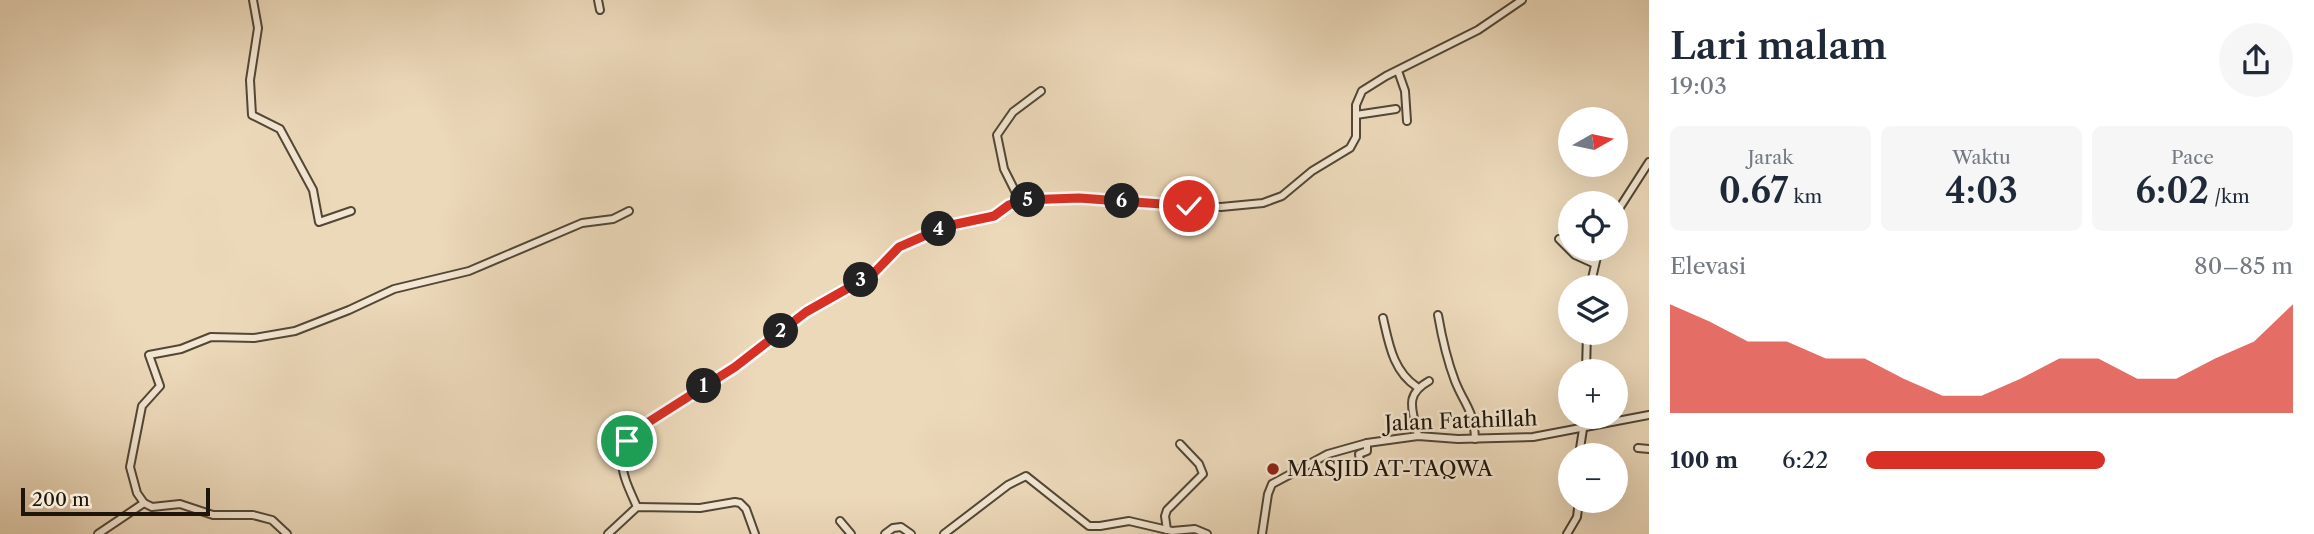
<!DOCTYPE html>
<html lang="id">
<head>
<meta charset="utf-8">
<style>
  body { margin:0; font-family:"Libre Caslon Text",serif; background:#f6f6f7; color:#1f2937; height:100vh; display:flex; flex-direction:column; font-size:26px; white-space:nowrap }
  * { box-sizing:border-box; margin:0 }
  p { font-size:23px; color:#747a83 }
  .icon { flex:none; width:38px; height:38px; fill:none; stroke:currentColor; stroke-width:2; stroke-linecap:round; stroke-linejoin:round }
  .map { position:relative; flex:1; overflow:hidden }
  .side { display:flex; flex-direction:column; background:#fff; width:665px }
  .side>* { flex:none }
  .needle { width:46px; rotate:81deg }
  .tools { position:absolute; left:1558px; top:107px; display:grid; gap:14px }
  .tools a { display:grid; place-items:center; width:70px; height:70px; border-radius:50%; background:#fff; box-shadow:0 7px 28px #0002; font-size:35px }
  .scale { position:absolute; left:21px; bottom:18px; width:189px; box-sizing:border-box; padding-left:7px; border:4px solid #1e160a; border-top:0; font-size:19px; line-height:24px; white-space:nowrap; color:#1e160a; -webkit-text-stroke:5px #f3e6d2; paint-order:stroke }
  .pin { position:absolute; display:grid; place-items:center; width:60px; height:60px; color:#fff; margin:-30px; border:4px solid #fff; border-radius:50%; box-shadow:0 2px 7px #0007 }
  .km { position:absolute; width:35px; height:35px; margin:-18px; border-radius:50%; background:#222; color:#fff; font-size:19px; line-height:35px; text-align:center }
  .round { display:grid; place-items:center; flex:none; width:74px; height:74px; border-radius:37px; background:#f6f6f7 }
  .headline { display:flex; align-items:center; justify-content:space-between; height:119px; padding:0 21px }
  h1 { font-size:38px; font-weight:600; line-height:52px }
  .stats { display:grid; grid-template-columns:repeat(3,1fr); gap:10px; height:119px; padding:7px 21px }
  .stats div { display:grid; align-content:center; border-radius:10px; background:#f6f6f7; text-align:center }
  .stats b { font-size:35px; font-weight:600 }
  .stats small { font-size:19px; font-weight:400 }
  .stats p { font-size:19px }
  .chart { height:196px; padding:14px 21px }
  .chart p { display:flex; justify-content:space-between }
  .chart svg { width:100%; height:126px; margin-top:7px; fill:#d93025; opacity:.7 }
  ul { padding:0 21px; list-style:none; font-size:23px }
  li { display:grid; grid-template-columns:112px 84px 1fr; align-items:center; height:52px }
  li i { height:18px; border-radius:9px; background:#d93025 }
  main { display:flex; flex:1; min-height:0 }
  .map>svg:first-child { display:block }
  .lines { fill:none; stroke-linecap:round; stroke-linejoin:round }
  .minor-casing { stroke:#524736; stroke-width:10 }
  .minor { stroke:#f3e6d2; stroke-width:6 }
  .route-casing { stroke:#fff; stroke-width:14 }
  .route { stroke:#d93025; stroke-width:9 }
  .poi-dot { fill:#8f2418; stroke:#f3e6d2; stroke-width:2.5 }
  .labels { text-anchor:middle; stroke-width:5; stroke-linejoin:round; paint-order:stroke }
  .street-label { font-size:21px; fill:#1e160a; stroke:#f3e6d2 }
  .poi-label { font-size:21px; fill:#1e160a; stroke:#f3e6d2; text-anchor:start }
</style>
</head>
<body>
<main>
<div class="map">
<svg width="1649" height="534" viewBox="0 0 1649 534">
  <rect width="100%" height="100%" fill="#ecd9ba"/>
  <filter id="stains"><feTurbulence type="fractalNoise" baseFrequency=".00286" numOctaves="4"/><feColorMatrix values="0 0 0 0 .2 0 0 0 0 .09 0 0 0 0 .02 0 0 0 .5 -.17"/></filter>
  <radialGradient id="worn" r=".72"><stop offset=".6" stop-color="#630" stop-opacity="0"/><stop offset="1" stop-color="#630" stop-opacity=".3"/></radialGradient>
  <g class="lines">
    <g class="minor-casing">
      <g id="minor">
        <path d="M253,0L258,28L250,80L252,115L280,129L313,190L319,222L351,211"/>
        <path d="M598,0L600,10"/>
        <path d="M1398,71L1405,91L1407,121"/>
        <path d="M1356,115L1396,109"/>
        <path d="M1020,201L1004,169L997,135L1013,112L1041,91"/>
        <path d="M1615,215L1649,162"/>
        <path d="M1559,239L1575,255L1595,264"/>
        <path d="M1590,287L1599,248"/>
        <path d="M1438,315C1442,338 1447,360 1455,381C1465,406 1474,410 1475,439"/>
        <path d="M1383,318C1389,344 1393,371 1417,387"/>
        <path d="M1586,371L1587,332"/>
        <path d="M1418,436C1414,412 1402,396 1429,381"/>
        <path d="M1638,448L1649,449"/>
        <path d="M1579,455L1585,416"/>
        <path d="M1361,471L1359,454L1367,451V443"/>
        <path d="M637,507C624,477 612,458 636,430L735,367L806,312L873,274L899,247L947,226L994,216L1009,205L1023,200L1079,198L1221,207L1263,203L1282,196L1312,171L1350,148L1356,137V105L1362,91L1386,76L1478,30L1522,0"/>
        <path d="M840,521L851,534"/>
        <path d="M1167,530L1165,516L1167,510L1203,474L1199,464L1180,444"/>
        <path d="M98,534L144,503"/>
        <path d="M287,534L272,520L253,515H213L180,504L152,507L144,503L137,493L130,467L142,406L160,386L149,355L181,349L211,337L254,338L295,331L349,310L394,289L469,271L582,223L613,219L629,211"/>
        <path d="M608,534L637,507L700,508L735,502L740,503L746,509L755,534"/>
        <path d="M885,534L893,528L901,527L911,534"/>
        <path d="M944,534L1008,485L1026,476L1089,526H1100L1129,521L1172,531L1195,529L1207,534"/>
        <path d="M1262,534L1268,494L1272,484L1328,454L1367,443L1418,436L1458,439L1533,437L1649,415"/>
        <path d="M1567,534L1577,517L1579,500"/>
      </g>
    </g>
    <use href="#minor" class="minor"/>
  </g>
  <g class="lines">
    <g class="route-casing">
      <path id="route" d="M627,441L636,430L735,367L806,312L873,274L899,247L947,226L994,216L1009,205L1023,200L1079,198L1189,206"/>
    </g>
    <use href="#route" class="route"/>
  </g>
  <circle class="poi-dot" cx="1273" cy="469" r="7"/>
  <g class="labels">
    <g class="street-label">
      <text transform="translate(1461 421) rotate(-2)" y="7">Jalan Fatahillah</text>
    </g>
    <g class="poi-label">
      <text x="1287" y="476">MASJID AT-TAQWA</text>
    </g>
  </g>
  <rect width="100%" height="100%" filter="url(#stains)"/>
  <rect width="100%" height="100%" fill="url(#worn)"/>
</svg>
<div class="tools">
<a><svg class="needle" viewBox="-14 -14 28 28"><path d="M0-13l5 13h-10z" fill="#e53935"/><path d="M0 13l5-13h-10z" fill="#747a83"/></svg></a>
<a><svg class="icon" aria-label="locate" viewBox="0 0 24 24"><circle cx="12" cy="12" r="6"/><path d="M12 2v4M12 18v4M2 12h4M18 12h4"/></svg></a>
<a><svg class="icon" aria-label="layers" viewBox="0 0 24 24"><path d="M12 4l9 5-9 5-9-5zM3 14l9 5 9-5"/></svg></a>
<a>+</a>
<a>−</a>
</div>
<div class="scale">200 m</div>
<div class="pin" style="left:627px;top:441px;background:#1e9e55"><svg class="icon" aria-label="arrive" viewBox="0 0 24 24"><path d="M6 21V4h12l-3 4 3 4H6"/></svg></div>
<div class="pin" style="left:1189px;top:206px;background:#d93025"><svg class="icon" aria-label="check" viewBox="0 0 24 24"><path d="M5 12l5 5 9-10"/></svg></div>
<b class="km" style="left:704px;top:386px">1</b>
<b class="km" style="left:781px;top:331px">2</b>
<b class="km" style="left:861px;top:280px">3</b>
<b class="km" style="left:939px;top:229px">4</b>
<b class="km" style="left:1028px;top:200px">5</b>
<b class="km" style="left:1122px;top:201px">6</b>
</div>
<section class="side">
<div class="headline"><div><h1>Lari malam</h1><p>19:03</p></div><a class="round"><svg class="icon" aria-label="share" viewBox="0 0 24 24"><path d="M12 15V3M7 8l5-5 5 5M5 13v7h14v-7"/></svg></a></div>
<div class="stats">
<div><p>Jarak</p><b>0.67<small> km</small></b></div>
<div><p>Waktu</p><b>4:03</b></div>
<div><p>Pace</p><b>6:02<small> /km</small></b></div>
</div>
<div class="chart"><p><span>Elevasi</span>80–85 m</p>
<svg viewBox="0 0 160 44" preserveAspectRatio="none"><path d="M0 44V6L10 12L20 19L30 19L40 25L50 25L60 32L70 38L80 38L90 32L100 25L110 25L120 32L130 32L140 25L150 19L160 6V44z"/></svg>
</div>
<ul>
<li><b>100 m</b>6:22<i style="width:56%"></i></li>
</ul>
</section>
</main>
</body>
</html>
